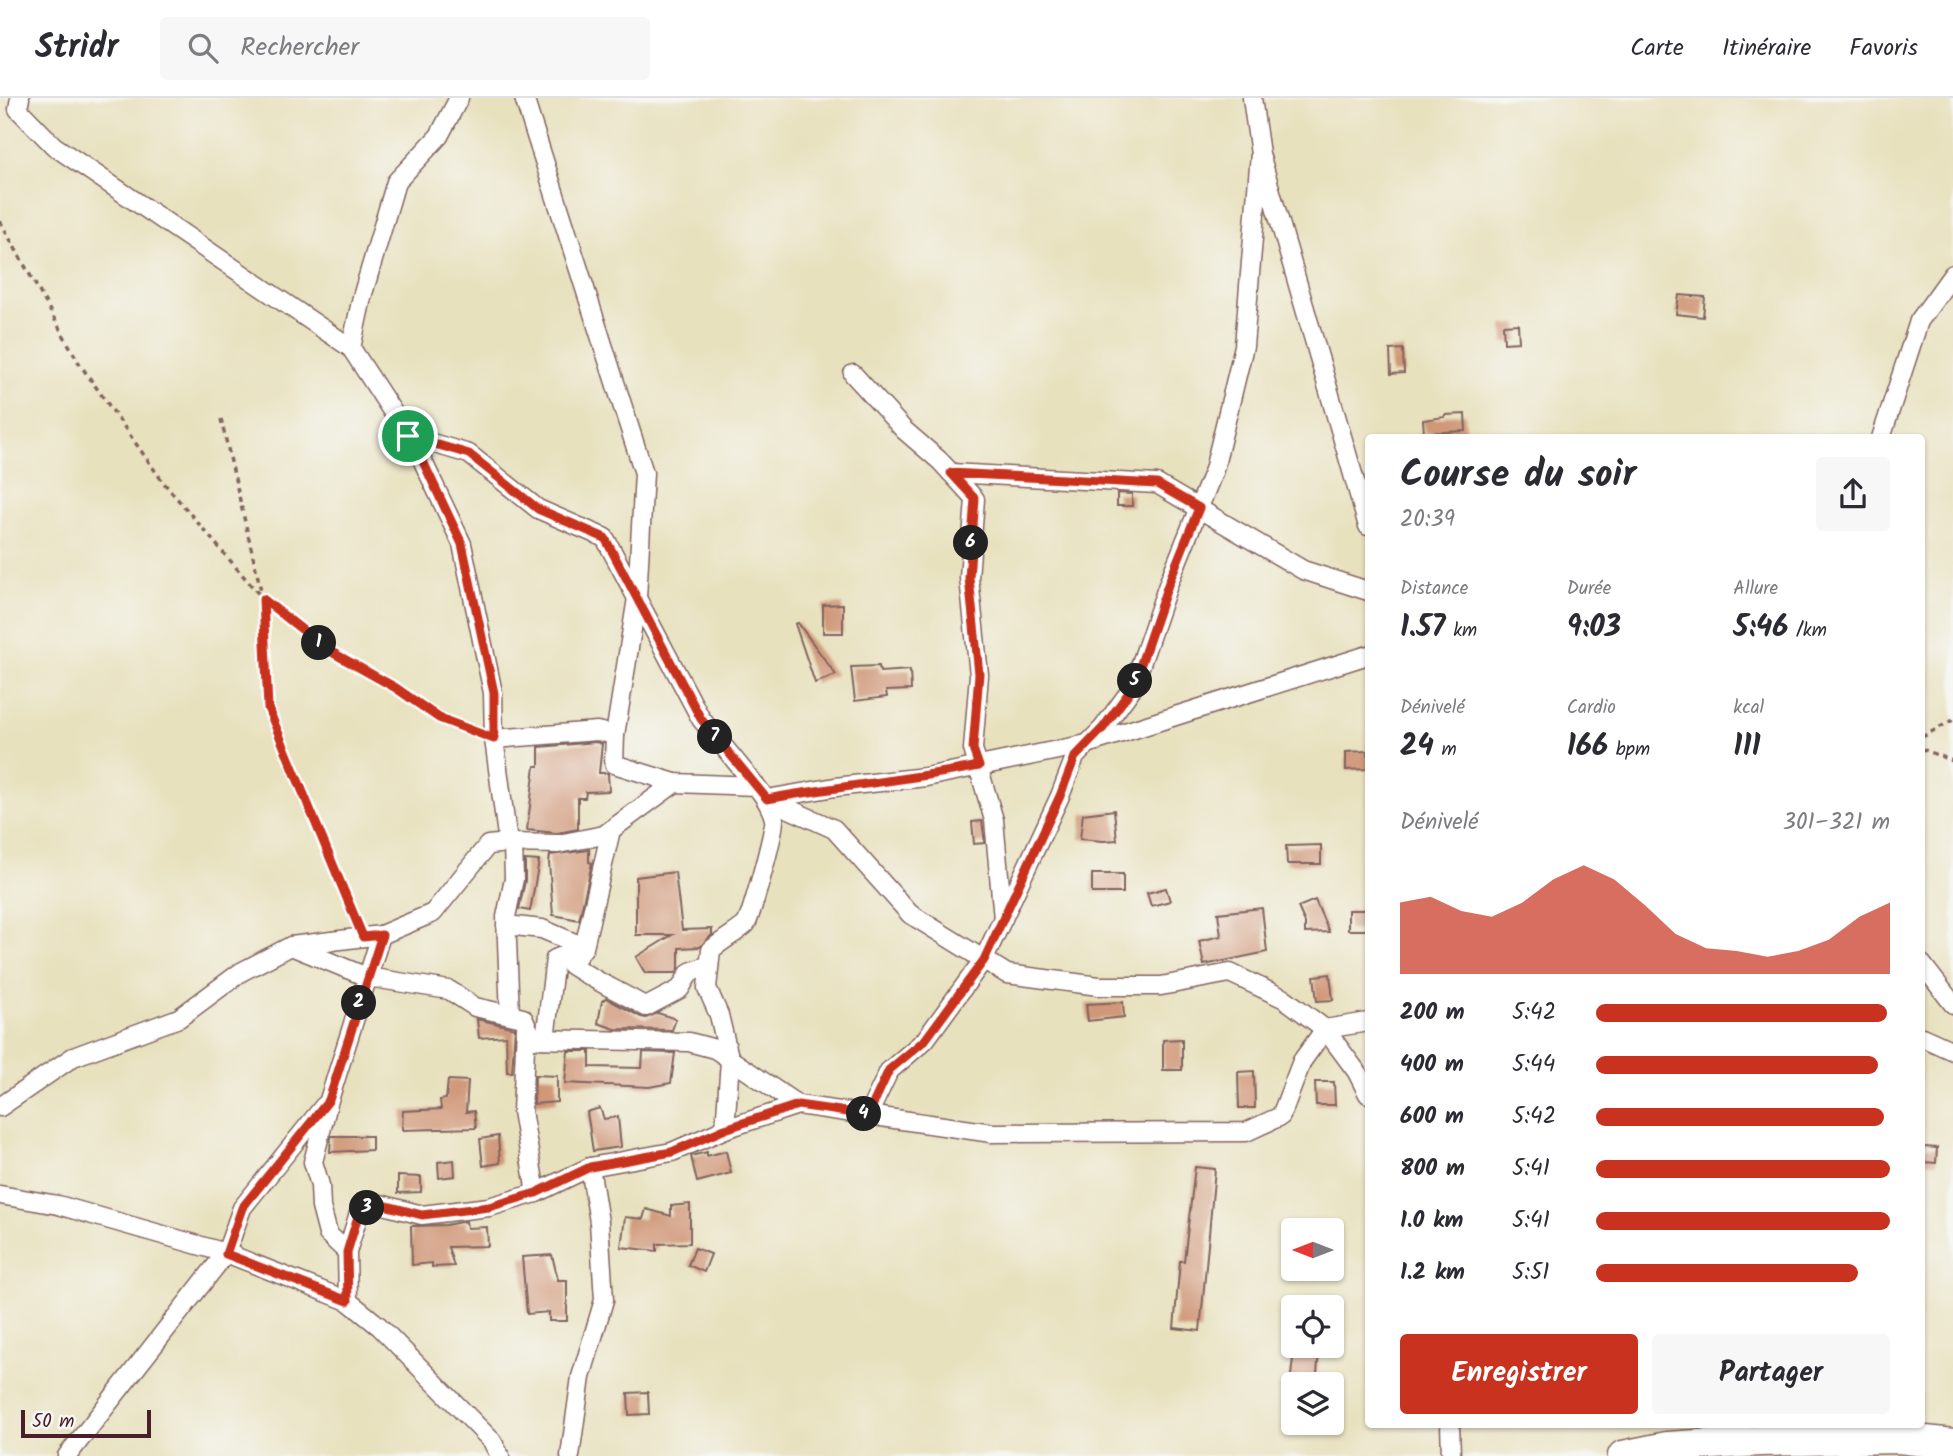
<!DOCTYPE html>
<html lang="fr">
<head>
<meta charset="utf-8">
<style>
  body { margin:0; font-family:Kalam,sans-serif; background:#f7f7f7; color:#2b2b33; height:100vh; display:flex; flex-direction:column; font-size:26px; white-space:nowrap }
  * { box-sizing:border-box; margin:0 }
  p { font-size:23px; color:#7c7c81 }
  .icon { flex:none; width:38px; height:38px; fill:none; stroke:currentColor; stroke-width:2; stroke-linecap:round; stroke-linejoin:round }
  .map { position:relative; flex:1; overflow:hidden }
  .drawer { position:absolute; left:1365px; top:336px; width:560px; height:994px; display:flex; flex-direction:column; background:#fff; border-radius:7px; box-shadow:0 2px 5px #0004 }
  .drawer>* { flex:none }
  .needle { width:46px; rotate:270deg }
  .fabs { position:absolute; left:1281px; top:1120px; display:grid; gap:14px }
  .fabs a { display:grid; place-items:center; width:63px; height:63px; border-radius:7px; background:#fff; box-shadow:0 2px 5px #0004; font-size:35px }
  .scale { position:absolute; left:21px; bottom:18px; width:130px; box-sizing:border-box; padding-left:7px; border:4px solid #4a1f2b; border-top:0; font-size:19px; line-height:24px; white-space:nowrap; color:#4a1f2b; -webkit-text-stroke:5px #f6f6f2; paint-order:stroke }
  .pin { position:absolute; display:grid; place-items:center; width:60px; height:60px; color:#fff; margin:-30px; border:4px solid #fff; border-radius:50%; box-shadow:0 2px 7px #0007 }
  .km { position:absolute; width:35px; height:35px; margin:-18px; border-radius:50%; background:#222; color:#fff; font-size:19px; line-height:35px; text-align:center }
  .round { display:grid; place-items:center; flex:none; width:74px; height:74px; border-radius:7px; background:#f7f7f7 }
  .summary { display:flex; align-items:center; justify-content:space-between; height:119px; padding:0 35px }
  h1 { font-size:38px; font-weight:700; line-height:52px }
  .metrics { display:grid; grid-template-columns:repeat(3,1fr); gap:10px; height:119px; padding:7px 35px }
  .metrics div { display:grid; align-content:center }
  .metrics b { font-size:30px; font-weight:700 }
  .metrics small { font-size:19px; font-weight:400 }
  .metrics p { font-size:19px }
  .chart { height:196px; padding:14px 35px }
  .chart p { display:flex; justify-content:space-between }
  .chart svg { width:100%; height:126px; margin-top:7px; fill:#c8321e; opacity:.7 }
  .button { display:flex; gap:14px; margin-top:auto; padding:14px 35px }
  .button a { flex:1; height:80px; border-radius:7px; background:#c8321e; color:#fff; font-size:28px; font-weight:700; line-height:80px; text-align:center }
  .button a+a { background:#f7f7f7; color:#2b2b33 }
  ul { padding:0 35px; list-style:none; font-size:23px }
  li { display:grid; grid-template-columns:112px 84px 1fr; align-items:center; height:52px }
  li i { height:18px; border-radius:9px; background:#c8321e }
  header { display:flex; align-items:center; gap:42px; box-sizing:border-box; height:98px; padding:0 35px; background:#fff; border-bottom:2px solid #e1e1e2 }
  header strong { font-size:33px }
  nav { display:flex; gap:38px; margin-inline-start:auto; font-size:24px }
  .search { width:490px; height:63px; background:#f7f7f7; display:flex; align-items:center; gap:18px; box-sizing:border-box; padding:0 24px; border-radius:7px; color:#7c7c81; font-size:26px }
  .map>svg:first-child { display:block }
  .building { fill:#d09778 }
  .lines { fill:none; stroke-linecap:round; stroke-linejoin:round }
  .minor-casing { stroke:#81635e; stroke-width:21 }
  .trunk-casing { stroke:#81635e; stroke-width:33 }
  .path { stroke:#81635e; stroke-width:3.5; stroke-dasharray:5 5; stroke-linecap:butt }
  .minor { stroke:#fff; stroke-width:18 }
  .trunk { stroke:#fff; stroke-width:30 }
  .route-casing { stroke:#fff; stroke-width:14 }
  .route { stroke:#c8321e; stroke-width:9 }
</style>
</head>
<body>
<header>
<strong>Stridr</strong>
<div class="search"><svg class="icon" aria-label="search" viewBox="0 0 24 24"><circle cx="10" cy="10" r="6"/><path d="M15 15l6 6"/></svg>Rechercher</div>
<nav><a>Carte</a><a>Itinéraire</a><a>Favoris</a></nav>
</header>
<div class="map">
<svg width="1953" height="1358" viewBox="0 0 1953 1358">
  <rect width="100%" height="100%" fill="#f6f6f2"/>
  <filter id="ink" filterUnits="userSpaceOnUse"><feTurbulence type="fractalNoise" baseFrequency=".0143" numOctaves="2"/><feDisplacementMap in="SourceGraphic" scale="14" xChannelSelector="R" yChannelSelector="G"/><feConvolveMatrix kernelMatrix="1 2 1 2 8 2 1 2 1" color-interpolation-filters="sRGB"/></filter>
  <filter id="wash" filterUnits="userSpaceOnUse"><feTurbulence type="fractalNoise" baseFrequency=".00686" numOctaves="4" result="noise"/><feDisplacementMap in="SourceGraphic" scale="28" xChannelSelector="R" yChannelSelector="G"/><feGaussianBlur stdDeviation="1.57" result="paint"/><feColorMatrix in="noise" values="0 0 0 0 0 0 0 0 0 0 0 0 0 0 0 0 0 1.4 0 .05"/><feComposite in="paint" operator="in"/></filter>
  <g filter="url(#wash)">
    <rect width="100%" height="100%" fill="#e8e1be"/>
    <g id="blocks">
      <g class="building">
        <path d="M1679,197L1705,199L1703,219L1676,216Z"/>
        <path d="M1518,226L1519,244L1504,245L1503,227Z"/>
        <path d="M1403,251L1404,275L1391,276L1390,252Z"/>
        <path d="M1465,316L1466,333L1424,335L1423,322L1445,319V317Z"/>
        <path d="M1117,395L1132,396V408H1117Z"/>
        <path d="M843,506V535H823V507Z"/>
        <path d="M798,525L836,577L815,585L795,526Z"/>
        <path d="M879,568L880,574L910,572L911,592L886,593L887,599L855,603L851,569Z"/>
        <path d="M596,644L602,646L599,675H608L609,693L586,694L585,700H578V731L557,735L527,732L535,668H539V649Z"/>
        <path d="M1368,653V671L1346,672V654Z"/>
        <path d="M1114,712L1117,742L1103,743L1080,741L1083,716Z"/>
        <path d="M982,723L985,745L974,746L972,724Z"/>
        <path d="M1321,747V766H1287L1286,748Z"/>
        <path d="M589,752V764L592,765L579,822L553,817L549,764L550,757Z"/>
        <path d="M525,762L539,763L530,813L519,811L525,783Z"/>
        <path d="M675,774L682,832L712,831V837L700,849L679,850V870L676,875H645L636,859L672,837H636V779Z"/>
        <rect x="1092" y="776" width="31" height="19"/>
        <path d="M1166,790L1170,803L1151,808L1147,795Z"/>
        <path d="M1315,802L1329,834L1305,835V825L1298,809Z"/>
        <path d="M1262,810L1267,854L1204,867L1199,843L1221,838L1218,815Z"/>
        <rect x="1348" y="812" width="20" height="20"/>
        <path d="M1330,876L1333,902L1317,903L1314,878Z"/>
        <path d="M606,900L641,919L646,920L658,915L676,921L672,932L615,931L598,925L602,903Z"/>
        <path d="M1123,904L1124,919L1088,923L1086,906Z"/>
        <path d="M477,921L515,930L512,974H507L506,938L479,940Z"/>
        <path d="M1182,941V972H1163V942Z"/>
        <path d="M568,953H590V969L642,970L643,954L675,955L671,985L649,989L565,985Z"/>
        <path d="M1254,973L1255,1010H1239L1238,974Z"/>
        <path d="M535,977L557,978V1004L534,1006Z"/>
        <path d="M448,982L468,983L466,1014L474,1013L476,1030L402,1032L403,1013L441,1011L440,1002L446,1001Z"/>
        <path d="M1315,984H1334L1335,1007H1316Z"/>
        <path d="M600,1010L604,1021L618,1019L621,1049L593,1053L587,1014Z"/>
        <path d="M331,1038H372V1052L330,1054Z"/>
        <path d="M498,1038L500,1065L483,1068L480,1041Z"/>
        <path d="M1924,1049L1937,1050L1936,1065L1923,1064Z"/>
        <path d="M726,1053L731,1075L697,1084L691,1058L707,1054V1058Z"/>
        <path d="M454,1062L455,1078L439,1080L438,1064Z"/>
        <path d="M1195,1069L1215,1071L1200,1233L1174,1230L1180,1163H1184Z"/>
        <path d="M398,1078L421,1079V1094L398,1095Z"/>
        <path d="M690,1106V1145L657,1146V1153L621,1149L625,1119L643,1121L646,1111L671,1118V1108Z"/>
        <path d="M466,1123L467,1130L487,1129L488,1148L448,1149L454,1168L432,1169V1165L412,1167L411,1128L446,1127Z"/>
        <path d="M695,1150L711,1156L704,1174L688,1167Z"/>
        <path d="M552,1157L558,1182H567V1223H549V1214L527,1216L522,1159Z"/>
        <path d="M1294,1252L1319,1254L1316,1286H1290Z"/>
        <path d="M648,1294L649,1316L629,1317L628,1295Z"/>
      </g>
    </g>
  </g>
  <g filter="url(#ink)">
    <use href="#blocks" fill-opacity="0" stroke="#81635e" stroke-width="2"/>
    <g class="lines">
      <g class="minor-casing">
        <g id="minor">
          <path d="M20,0L18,11L54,48L351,250"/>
          <path d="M459,0L439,38L396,84L362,199L351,250L418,353L462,446L493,595L494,641L508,745"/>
          <path d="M524,0L644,375L637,500L615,637"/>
          <path d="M1252,0L1260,56L1368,428"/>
          <path d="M853,276L904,332L940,363L975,401L969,480L979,577L973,651L994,722L1003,821"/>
          <path d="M408,338L469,356L538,411L605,440L701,621L756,688"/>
          <path d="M1881,340L1919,223L1953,176"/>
          <path d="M951,375L1157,386L1303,472L1368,493"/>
          <path d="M1368,557L1087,646L926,679L835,689L767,701L834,731L910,816L1007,876L1099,888H1161L1230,875L1285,901L1325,931L1357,974L1368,996"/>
          <path d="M494,641L597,633L615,637L614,666L675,685L756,688C765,699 771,708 774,721C776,730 751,818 746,826C743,830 717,846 711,852L707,890L719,917L730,963L725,1031"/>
          <path d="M506,827L542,831L584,849L571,867C595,883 621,894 646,909L680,891L690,874L709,867"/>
          <path d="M291,848L367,879L449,892L475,909L523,920L533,941L689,944L715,951L798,1007"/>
          <path d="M1922,866L1953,906"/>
          <path d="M510,917L506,819L514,781L513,745"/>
          <path d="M526,929L522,1013L536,1095"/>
          <path d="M1922,939L1953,953"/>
          <path d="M545,941L555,861L584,849L611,732"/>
          <path d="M0,1009L73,959L179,920L241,874L291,848L381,837"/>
          <path d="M868,1017L889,973L925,942L984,861L1060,698L1075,659L1103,630L1133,589L1169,484L1214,372L1244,248L1260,56"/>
          <path d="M0,1097L58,1107L226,1155L348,1203L379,1228L492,1343L500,1358"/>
          <path d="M347,1154L328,1136L321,1109L320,1087L313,1064L329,1002L381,837L433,815L488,747L508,745L558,746L604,737L675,685"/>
          <path d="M348,1203L347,1154L359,1115L376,1105L422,1117L489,1109L536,1095L590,1069L672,1054L725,1031L798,1007L992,1035L1246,1034L1281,1018L1302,963L1325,931L1368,924"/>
          <path d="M1450,1326L1451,1358"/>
          <path d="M67,1358L226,1155L242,1110L324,1008"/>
          <path d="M570,1358L581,1279L604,1202L599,1124L590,1069"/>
        </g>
      </g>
      <g class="trunk-casing">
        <path id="trunk" d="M1623,1358L1667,1349L1760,1343L1898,1340L1953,1346"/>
      </g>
      <g class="path">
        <path d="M0,123L79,265L163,384L263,501L328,552L396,590L439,620L477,634"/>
        <path d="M221,321L263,501L268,610L357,825"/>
        <path d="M1922,639L1953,622"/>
        <path d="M1922,651L1953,663"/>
      </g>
      <use href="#minor" class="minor"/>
      <use href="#trunk" class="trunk"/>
    </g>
  </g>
  <g class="lines" filter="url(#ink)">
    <g class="route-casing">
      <path id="route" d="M408,338L469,356L538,411L605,440L701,621L767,701C838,688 909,682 979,668L973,651L979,576L969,480L975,401L951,375L1157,386L1199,410L1169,484L1133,589L1103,630L1075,659L1060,698L984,862L925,942L889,972L868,1017L798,1007L725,1031L672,1054L590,1069L536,1095L489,1109L422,1117L376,1105L359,1115L347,1154L348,1203L226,1156L242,1110L329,1002L382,837L363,839L268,610L263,501L328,552L396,590L439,620L494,641V595L462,446L418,353Z"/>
    </g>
    <use href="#route" class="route"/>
  </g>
</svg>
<div class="fabs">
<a><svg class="needle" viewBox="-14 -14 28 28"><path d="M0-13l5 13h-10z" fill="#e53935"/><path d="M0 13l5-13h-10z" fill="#7c7c81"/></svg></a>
<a><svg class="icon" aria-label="locate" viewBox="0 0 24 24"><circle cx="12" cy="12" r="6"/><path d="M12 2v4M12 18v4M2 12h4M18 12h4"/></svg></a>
<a><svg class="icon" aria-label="layers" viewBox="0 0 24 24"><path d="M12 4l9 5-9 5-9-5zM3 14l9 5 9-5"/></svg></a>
</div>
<div class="scale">50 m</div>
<div class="pin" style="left:408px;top:338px;background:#1e9e55"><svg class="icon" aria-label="arrive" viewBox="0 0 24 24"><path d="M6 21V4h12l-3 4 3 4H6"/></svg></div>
<b class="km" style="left:319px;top:545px">1</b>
<b class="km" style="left:359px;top:905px">2</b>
<b class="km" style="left:367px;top:1110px">3</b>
<b class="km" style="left:864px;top:1016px">4</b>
<b class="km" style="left:1135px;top:583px">5</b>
<b class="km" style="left:971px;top:445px">6</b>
<b class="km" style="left:715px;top:639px">7</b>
<section class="drawer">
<div class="summary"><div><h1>Course du soir</h1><p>20:39</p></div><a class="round"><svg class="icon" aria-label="share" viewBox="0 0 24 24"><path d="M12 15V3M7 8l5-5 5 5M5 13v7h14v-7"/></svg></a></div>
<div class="metrics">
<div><p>Distance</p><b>1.57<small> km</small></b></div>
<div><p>Durée</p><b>9:03</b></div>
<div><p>Allure</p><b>5:46<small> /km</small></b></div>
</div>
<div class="metrics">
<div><p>Dénivelé</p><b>24<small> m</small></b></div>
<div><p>Cardio</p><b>166<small> bpm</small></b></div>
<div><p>kcal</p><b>111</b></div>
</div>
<div class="chart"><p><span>Dénivelé</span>301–321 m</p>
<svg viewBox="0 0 160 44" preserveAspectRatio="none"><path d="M0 44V19L10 17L20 22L30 24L40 19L50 11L60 6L70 11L80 20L90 30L100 35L110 36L120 38L130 36L140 32L150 24L160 19V44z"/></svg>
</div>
<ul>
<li><b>200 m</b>5:42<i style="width:99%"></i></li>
<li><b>400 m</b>5:44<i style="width:96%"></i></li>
<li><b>600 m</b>5:42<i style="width:98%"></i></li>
<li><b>800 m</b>5:41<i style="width:100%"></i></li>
<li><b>1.0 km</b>5:41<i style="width:100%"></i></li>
<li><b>1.2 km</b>5:51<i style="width:89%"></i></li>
</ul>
<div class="button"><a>Enregistrer</a><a>Partager</a></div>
</section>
</div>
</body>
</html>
